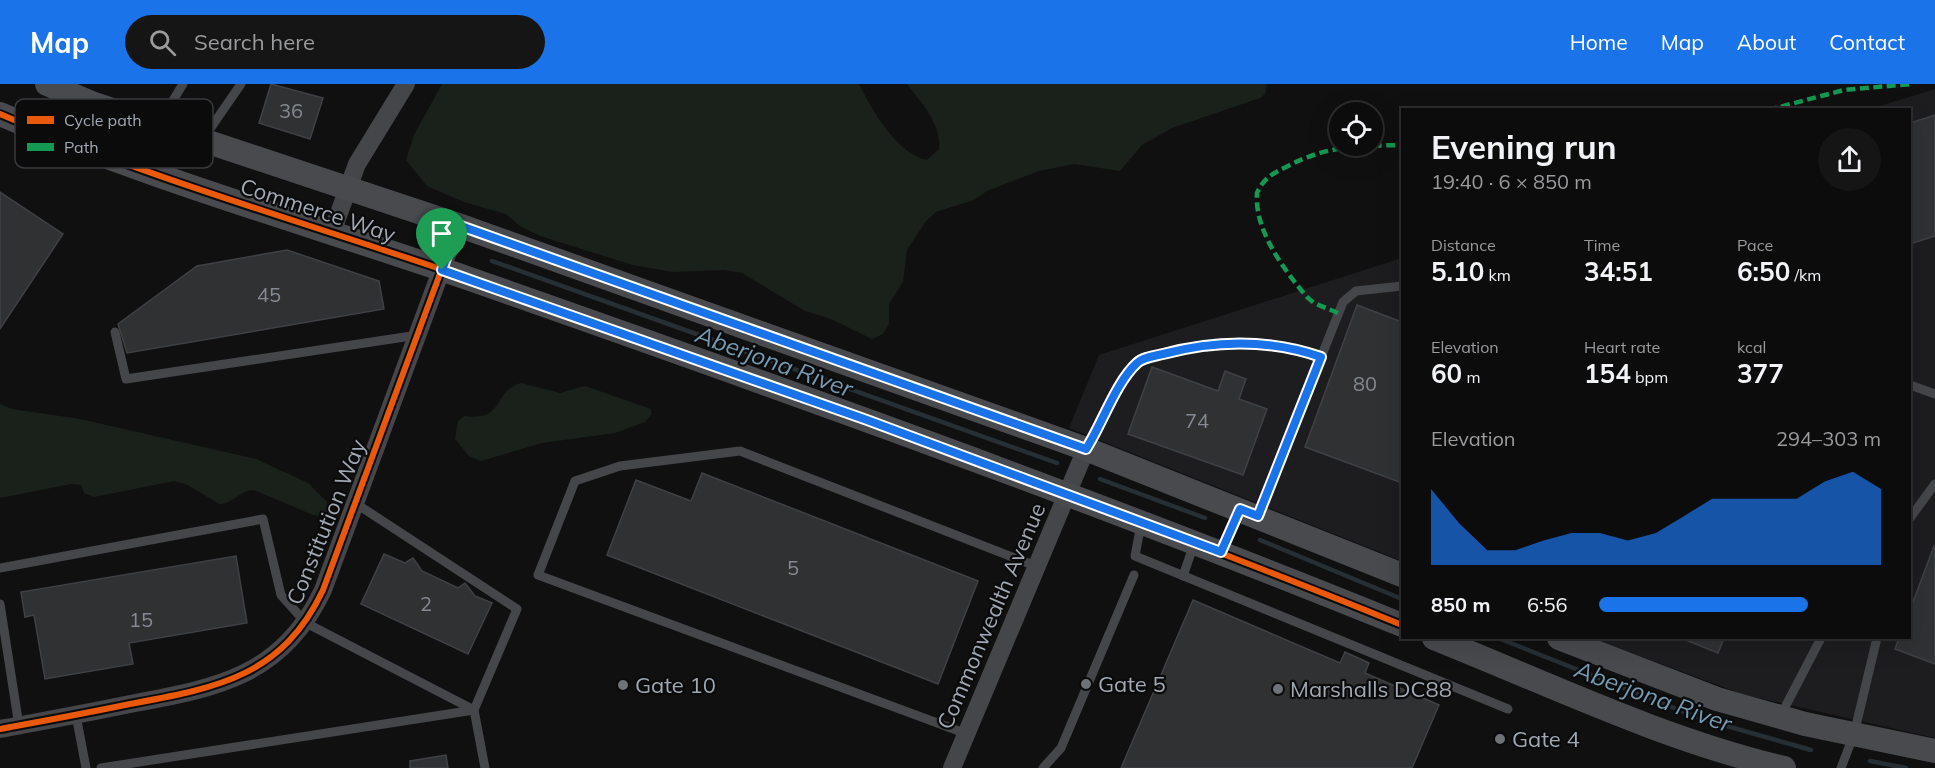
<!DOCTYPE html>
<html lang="en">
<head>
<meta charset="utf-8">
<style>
  body { margin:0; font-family:Mulish,sans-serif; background:#151516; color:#f1f3f6; height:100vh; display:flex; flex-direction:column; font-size:22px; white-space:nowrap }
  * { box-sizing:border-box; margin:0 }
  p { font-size:20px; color:#9a9b9d }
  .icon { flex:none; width:33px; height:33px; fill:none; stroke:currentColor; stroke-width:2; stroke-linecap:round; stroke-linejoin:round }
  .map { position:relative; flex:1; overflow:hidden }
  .sheet { position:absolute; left:1401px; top:24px; width:510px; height:531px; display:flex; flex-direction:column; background:#0c0c0d; border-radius:0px; box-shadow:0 6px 24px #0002,0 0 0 2px #2c2c2e }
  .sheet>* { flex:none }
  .fabs { position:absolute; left:1329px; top:18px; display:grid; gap:12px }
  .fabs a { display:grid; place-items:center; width:54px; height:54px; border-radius:50%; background:#0c0c0d; box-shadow:0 6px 24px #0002,0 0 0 2px #2c2c2e; font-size:30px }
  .pin { position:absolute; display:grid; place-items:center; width:51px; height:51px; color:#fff; margin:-62px -26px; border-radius:50% 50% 50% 0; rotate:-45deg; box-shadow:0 0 6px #0007 }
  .pin .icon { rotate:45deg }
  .round { display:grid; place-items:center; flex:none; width:63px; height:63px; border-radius:32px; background:#151516 }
  .head { display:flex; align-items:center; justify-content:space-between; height:102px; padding:0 30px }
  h1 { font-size:33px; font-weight:700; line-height:45px }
  .stats { display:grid; grid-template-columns:repeat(3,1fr); gap:9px; height:102px; padding:6px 30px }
  .stats div { display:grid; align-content:center }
  .stats b { font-size:26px; font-weight:700 }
  .stats small { font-size:16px; font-weight:400 }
  .stats p { font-size:16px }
  .chart { height:168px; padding:12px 30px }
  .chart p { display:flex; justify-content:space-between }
  .chart svg { width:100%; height:108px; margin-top:6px; fill:#1a73e8; opacity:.7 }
  ul { padding:0 30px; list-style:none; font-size:20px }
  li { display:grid; grid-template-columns:96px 72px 1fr; align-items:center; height:45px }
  li i { height:15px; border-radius:8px; background:#1a73e8 }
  header { display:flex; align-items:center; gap:36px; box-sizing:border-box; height:84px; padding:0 30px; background:#1a73e8; color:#fff }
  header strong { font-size:28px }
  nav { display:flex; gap:33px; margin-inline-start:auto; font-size:21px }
  .search { width:420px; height:54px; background:#151516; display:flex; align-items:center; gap:15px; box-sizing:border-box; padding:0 21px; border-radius:33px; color:#9a9b9d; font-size:22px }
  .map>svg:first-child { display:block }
  .built { fill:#1d1d1f }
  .green { fill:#1a211b }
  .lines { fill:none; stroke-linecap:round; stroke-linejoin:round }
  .stream { stroke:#262f34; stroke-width:4.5 }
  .building { fill:#303133; stroke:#3f4145; stroke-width:1.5 }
  .lane { stroke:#45464a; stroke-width:9 }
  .street { stroke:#45464a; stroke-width:18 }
  .secondary { stroke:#494a4e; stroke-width:24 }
  .quiet { stroke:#139951; stroke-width:4.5; stroke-dasharray:9 4.5; stroke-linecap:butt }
  .cycleway-casing { stroke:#0b0b0c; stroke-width:10 }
  .cycleway { stroke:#e8590c; stroke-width:6 }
  .route-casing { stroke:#fff; stroke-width:12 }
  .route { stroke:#1a73e8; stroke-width:8 }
  .poi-dot { fill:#6e737a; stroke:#0b0b0c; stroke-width:2 }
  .labels { text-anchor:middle; stroke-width:4.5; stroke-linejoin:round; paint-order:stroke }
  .number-label { font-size:20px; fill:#848a93 }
  .street-label { font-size:22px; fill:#a0a8b3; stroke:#0b0b0c }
  .poi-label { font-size:22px; fill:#a0a8b3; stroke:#0b0b0c; text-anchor:start }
  .water-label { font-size:24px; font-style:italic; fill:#749ab1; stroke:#0b0b0c }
  .key { fill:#0b0b0c; stroke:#383a3e; stroke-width:1.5 }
  .key-label { font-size:16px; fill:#a0a8b3 }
</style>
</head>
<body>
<header>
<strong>Map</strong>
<div class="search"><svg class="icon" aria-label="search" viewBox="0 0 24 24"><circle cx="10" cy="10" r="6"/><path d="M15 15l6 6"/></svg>Search here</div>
<nav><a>Home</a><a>Map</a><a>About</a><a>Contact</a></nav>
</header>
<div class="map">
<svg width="1935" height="684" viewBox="0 0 1935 684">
  <rect width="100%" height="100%" fill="#101011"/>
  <g class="built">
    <path d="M1935,5V654L1742,610L1592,554H1910V26L1870,25Z"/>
    <path d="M1402,174V477L1069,344L1099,271Z"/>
  </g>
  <g class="green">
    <path d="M442,0H859C872,26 897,70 927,76L939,65C942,41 921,18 907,0H1267L1265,10L1260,14L1172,44L1142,61L1120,87L1074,80L1039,87L987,107L974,116L936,128L926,137L907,166L903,198L889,220V240L883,250L872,255L831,235L805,227L742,189L724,186L673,188L633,181L540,152L520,142L506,130L464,118L427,102L406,76L414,51Z"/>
    <path d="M521,299L560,309L585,302L651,325V331L645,338L615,349L542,359L481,377L469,372L455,355L458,337L464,332C506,338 492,307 521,299Z"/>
    <path d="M0,320L12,325L80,335L256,375L308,399L327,418L328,428L320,432L313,431L254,406C240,406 233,420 219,420L188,401L174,397L94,413L84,409L81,401L71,400L0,414Z"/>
  </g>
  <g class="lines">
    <g class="stream">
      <path d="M492,177L1057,379"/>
      <path d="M1100,395L1205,434"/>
      <path d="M1260,456L1402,515"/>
      <path d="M1498,554L1702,635L1811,666"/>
      <path d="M1870,677L1906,684"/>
    </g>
  </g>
  <g class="building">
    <path d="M271,0L323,14L310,55L259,39Z"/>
    <path d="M1935,31V152L1910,160V39Z"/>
    <path d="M0,108L63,150L0,245Z"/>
    <path d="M287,166L379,197L384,225L127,269L118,240L197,182Z"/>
    <path d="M1357,221L1402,238V399L1305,363Z"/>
    <path d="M1152,283L1218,307L1225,287L1246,295L1239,315L1267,325L1243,391L1128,350Z"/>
    <path d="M702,389L978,497L938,600L607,471L636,396L691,417Z"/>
    <path d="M1934,462H1935V580L1895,565L1899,554H1910V526Z"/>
    <path d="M384,470L405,479L413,474L422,487L458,504L465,499L475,512L492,519L468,570L361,520Z"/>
    <path d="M236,472L247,539L129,559L133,580L45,595L34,531L25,533L21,508Z"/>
    <path d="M1193,516L1340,579L1345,568L1369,579L1365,589L1439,621L1412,684H1121Z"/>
    <path d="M1681,554H1724L1718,569Z"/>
    <path d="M446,671L448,684H410V677Z"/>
  </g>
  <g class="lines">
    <g class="lane">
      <path d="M161,42L166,28L183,0"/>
      <path d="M203,55L241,0"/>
      <path d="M115,248L126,295L418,251"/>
      <path d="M1910,301L1935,310"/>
      <path d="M1087,363C1099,344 1123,287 1139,276C1146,272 1158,271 1166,269C1218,256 1270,255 1321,273"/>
      <path d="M1258,432L1343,218L1356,207L1402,202"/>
      <path d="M1910,434L1935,400"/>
      <path d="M1141,440L1135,472L1508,625"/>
      <path d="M1222,467L1239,427"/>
      <path d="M0,484L263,435L281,511L306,539L474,626L485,684"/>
      <path d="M1183,492L1194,460"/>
      <path d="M0,520L19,642"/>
      <path d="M76,631L86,684"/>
      <path d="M1781,631L1821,554"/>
      <path d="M967,650L538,491L575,397L620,382L740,367L1038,483"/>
      <path d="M101,684L474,626L517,525L355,419"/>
      <path d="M1043,684L1061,664L1134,491"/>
      <path d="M1841,684L1854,650L1877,554"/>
    </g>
    <g class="street">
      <path d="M332,148L357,80L406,0"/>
      <path d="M0,645C43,637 87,629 130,620C216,604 282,593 323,506L458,141"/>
      <path d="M952,684L1086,365"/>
    </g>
    <g class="secondary">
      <path d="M47,0L94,20L458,141L1086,365L1402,491"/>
      <path d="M0,30C152,96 311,140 467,194C781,304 1094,416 1402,541"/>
      <path d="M1434,554C1549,600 1662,655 1784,684"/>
      <path d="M1559,554L1717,615L1805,640L1935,667"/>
    </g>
    <g class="quiet">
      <path d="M1768,26L1844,6L1911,0"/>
      <path d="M1338,229L1314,219L1307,213C1284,186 1254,146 1257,109C1264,93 1274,89 1288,82C1328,61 1359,62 1402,61"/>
    </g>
    <g class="cycleway-casing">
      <g id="cycleway">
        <path d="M0,30C152,96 311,140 467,194C781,304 1094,416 1402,541"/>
        <path d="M0,645C43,637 87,629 130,620C216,604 282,593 323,506L458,141"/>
      </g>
    </g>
    <use href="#cycleway" class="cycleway"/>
  </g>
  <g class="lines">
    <g class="route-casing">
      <path id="route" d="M458,141L1086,365C1102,340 1116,298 1137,279C1143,273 1155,272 1163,270C1216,256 1269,255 1321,273L1258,432L1240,425L1221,468L867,336L442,186Z"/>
    </g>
    <use href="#route" class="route"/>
  </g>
  <g class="poi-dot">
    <circle cx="1086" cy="600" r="6"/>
    <circle cx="623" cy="601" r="6"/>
    <circle cx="1278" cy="605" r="6"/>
    <circle cx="1500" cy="655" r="6"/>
  </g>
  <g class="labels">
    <g class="number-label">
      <text x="291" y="34">36</text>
      <text x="269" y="218">45</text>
      <text x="1365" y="307">80</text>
      <text x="1197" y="344">74</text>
      <text x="793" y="491">5</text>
      <text x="426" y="527">2</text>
      <text x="141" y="543">15</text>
    </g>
    <g class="street-label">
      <text transform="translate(318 126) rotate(18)" y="8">Commerce Way</text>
      <text transform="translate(326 438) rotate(-68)" y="8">Constitution Way</text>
      <text transform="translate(991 532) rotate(-67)" y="8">Commonwealth Avenue</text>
    </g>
    <g class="poi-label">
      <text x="1098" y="608">Gate 5</text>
      <text x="635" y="609">Gate 10</text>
      <text x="1290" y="613">Marshalls DC88</text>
      <text x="1512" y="663">Gate 4</text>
    </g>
    <g class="water-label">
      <text transform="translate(774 278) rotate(20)" y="8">Aberjona River</text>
      <text transform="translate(1653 613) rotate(20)" y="8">Aberjona River</text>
    </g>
  </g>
  <rect x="15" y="15" width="198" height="69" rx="9" class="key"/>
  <rect x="27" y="32" width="27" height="8" fill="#e8590c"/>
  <rect x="27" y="59" width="27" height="8" fill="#139951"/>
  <g class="key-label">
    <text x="64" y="42">Cycle path</text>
    <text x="64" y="69">Path</text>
  </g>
</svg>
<div class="fabs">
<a><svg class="icon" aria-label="locate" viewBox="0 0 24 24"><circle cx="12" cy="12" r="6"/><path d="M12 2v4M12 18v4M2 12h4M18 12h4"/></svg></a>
</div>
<div class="pin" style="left:442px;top:186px;background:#1e9e55"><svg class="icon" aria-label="arrive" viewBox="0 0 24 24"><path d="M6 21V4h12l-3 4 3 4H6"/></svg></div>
<section class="sheet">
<div class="head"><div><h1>Evening run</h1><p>19:40 · 6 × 850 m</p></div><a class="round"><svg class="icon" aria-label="share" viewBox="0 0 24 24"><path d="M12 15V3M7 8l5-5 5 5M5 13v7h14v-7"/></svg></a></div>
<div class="stats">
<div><p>Distance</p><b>5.10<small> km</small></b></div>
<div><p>Time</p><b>34:51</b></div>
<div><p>Pace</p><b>6:50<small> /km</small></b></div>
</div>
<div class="stats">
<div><p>Elevation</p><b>60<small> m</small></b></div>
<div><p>Heart rate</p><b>154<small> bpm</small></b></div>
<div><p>kcal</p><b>377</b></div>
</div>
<div class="chart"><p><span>Elevation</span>294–303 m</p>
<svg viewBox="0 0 160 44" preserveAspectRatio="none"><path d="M0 44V13L10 27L20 38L30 38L40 34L50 31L60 31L70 34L80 31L90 24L100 17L110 17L120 17L130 17L140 10L150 6L160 13V44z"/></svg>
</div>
<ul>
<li><b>850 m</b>6:56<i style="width:74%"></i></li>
</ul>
</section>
</div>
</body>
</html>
